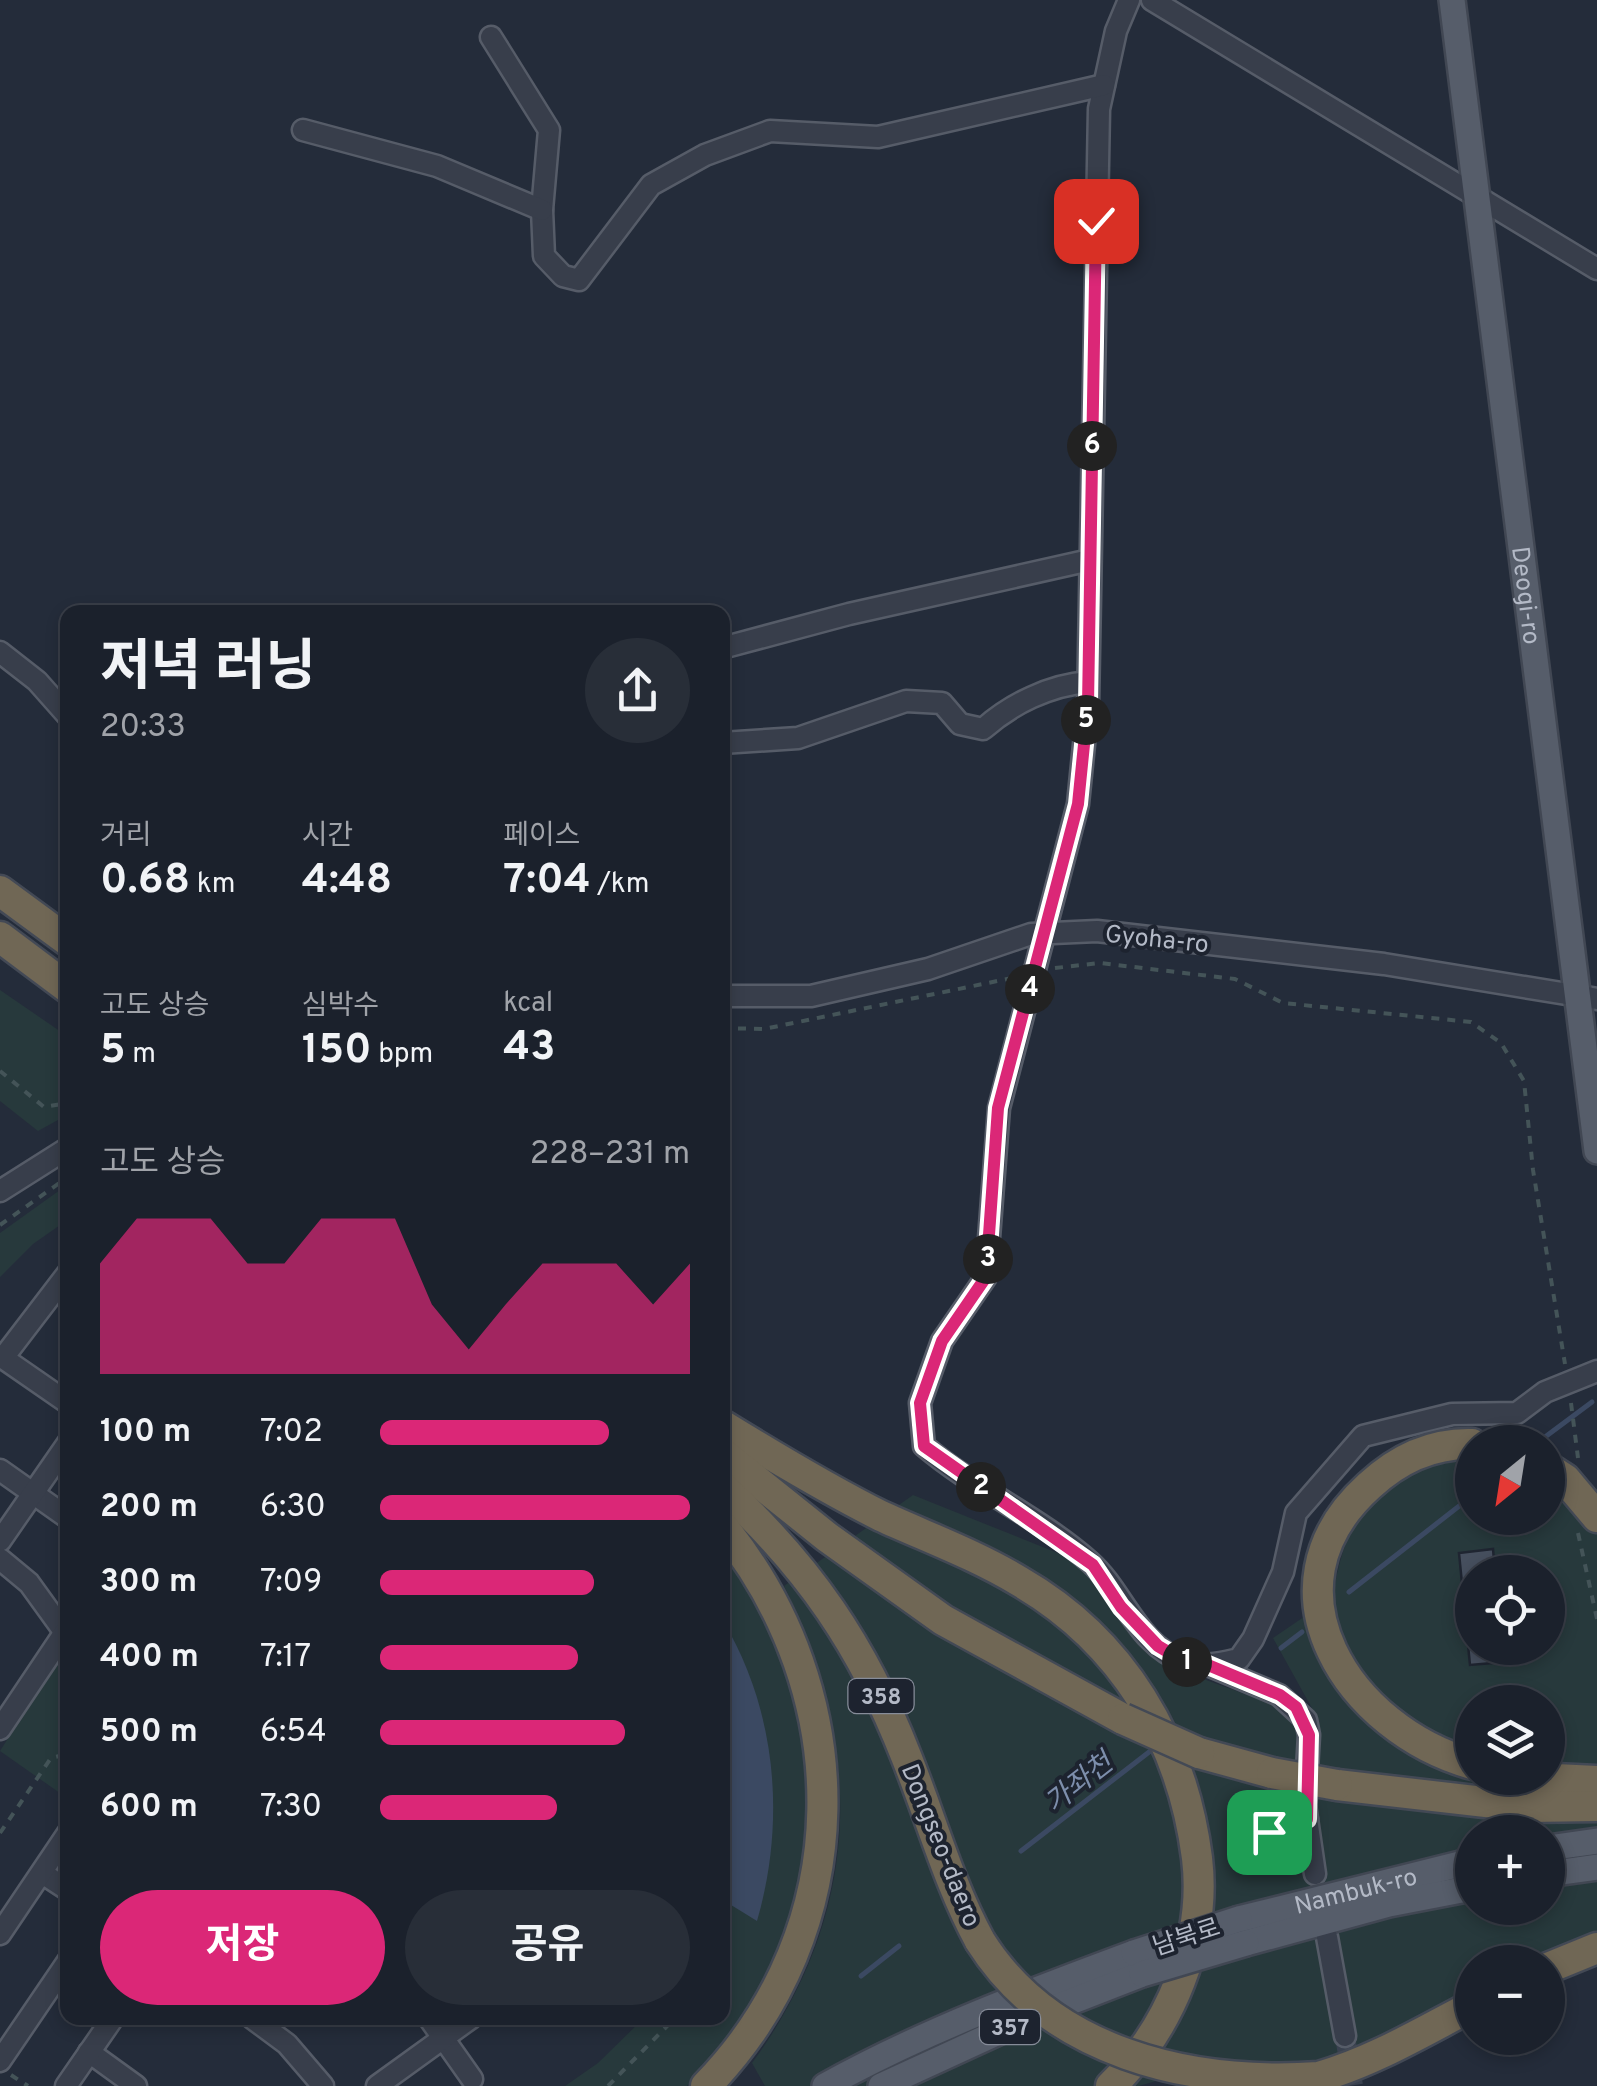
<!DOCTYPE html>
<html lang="ko">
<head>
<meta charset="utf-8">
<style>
  body { margin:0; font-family:Overpass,"Noto Sans KR",sans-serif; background:#282e38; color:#f1f3f6; height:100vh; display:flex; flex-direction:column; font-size:38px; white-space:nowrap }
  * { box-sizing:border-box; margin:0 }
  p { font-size:32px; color:#a0a3a9 }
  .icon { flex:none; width:55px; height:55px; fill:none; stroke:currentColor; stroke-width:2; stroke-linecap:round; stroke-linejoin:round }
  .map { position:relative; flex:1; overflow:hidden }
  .panel { position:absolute; left:60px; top:605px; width:670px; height:1420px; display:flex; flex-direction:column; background:#1b212c; border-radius:20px; box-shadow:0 5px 15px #0003,0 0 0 2px #393e48 }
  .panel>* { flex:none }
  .needle { width:65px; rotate:210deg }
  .controls { position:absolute; left:1455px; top:1425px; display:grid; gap:20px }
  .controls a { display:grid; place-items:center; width:110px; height:110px; border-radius:50%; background:#1b212c; box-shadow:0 5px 15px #0003,0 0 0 2px #393e48; font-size:50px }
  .pin { position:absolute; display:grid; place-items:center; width:85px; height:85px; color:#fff; margin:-42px; border-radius:20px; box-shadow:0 5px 15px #0006 }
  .km { position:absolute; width:50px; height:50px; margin:-25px; border-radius:50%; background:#222; color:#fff; font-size:28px; line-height:50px; text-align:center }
  .round { display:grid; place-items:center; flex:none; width:105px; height:105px; border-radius:52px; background:#282e38 }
  .head { display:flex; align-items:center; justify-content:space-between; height:170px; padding:0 40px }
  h1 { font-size:55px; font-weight:700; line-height:75px }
  .stats { display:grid; grid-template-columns:repeat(3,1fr); gap:15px; height:170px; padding:10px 40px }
  .stats div { display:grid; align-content:center }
  .stats b { font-size:42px; font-weight:700 }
  .stats small { font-size:28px; font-weight:400 }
  .stats p { font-size:28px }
  .chart { height:280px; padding:20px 40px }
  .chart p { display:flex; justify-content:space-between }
  .chart svg { width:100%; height:180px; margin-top:10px; fill:#db2777; opacity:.7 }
  .primary-button { display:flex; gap:20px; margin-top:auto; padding:20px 40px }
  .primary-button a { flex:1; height:115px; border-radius:60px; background:#db2777; color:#fff; font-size:40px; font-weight:700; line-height:115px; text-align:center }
  .primary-button a+a { background:#282e38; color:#f1f3f6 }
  ul { padding:0 40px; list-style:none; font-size:32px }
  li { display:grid; grid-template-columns:160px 120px 1fr; align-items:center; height:75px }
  li i { height:25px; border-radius:12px; background:#db2777 }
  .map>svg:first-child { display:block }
  .green { fill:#27393c; fill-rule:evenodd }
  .water { fill:#3b4962 }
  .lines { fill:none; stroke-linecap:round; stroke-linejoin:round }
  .stream { stroke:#3b4962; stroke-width:5 }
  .building { fill:#464f5e; stroke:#1f2531; stroke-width:2.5 }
  .minor-tunnel { stroke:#39414f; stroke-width:20; stroke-dasharray:20 10; stroke-linecap:butt }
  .minor-casing { stroke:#565c68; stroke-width:25 }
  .major-casing { stroke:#414753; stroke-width:30 }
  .highway-casing { stroke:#434955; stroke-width:35 }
  .path { stroke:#445458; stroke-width:4; stroke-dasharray:8 8; stroke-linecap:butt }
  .minor { stroke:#383e4b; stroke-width:20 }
  .major { stroke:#565d6a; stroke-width:25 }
  .highway { stroke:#706755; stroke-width:30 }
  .major-bridge-casing { stroke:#414753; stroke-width:30; stroke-linecap:butt }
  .highway-bridge-casing { stroke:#434955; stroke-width:35; stroke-linecap:butt }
  .major-bridge { stroke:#565d6a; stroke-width:25 }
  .highway-bridge { stroke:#706755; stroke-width:30 }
  .route-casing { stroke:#fff; stroke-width:20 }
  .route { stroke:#db2777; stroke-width:12 }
  .labels { text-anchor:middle; stroke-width:8; stroke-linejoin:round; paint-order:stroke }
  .shield { fill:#1d232f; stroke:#868c99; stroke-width:2.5 }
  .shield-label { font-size:22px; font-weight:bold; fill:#b3b9c6 }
  .street-label { font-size:25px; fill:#b3b9c6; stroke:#1d232f }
  .water-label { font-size:28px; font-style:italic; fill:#7d8eac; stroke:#1d232f }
</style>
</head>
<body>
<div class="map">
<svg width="1597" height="2086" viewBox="0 0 1597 2086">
  <rect width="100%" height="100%" fill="#242c3a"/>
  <g class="green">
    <path d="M0,990L67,1036V1115L38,1131L0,1101Z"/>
    <path d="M67,1185V1243L63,1223L33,1244L0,1277V1233Z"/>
    <path d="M1472,1456V1518H1548V1480L1597,1533V1933L1530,1962H1472V1992L1388,2035L1323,2060L1261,2071L1202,2068L1139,2086H765L752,2063C862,1913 865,1749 784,1586L913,1495L1085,1564L1116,1611L1154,1655L1187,1673L1319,1721L1273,1638L1333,1597C1346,1505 1384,1473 1472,1456ZM1472,1572H1548V1648H1472ZM1472,1702H1548V1778H1472ZM1472,1832H1548V1908H1472Z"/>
    <path d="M723,1555C813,1669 837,1845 770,1976C749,2018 718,2052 687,2086H565L598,2063L644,2018H722Z"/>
    <path d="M57,1661L67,1662V1798L0,1751Z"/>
  </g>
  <path class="water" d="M722,1619C777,1710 786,1821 757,1921L723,1900Z"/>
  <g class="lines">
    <g class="stream">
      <path d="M1545,1437L1592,1402"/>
      <path d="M1349,1592L1472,1496"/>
      <path d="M1281,1648L1302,1632"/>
      <path d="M1021,1851L1153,1749"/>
      <path d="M861,1976L899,1946"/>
    </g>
  </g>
  <path class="building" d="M1493,1549L1495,1572H1472V1648H1503L1504,1662L1470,1665L1459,1553Z"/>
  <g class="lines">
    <path class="minor-tunnel" d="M1345,2036L1353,2086"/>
    <g class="minor-casing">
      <g id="minor">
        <path d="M1129,0L1116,31L1099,109L1088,705L1078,804L999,1108L986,1277L942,1341L920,1403L924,1446C976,1490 1039,1517 1090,1562C1124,1592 1137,1646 1185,1662C1202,1668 1221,1663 1239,1659L1253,1639L1283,1572L1296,1513L1363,1436L1452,1414L1517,1413L1545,1392L1597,1371"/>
        <path d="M1152,0L1597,269"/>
        <path d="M491,37L549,130L542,210L544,256L563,276L579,280L651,185L705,155L770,131L878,137L1104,85"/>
        <path d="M303,130L437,166L542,210"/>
        <path d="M722,648L849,614L1090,560"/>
        <path d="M0,652L37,681L68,716"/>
        <path d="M722,743L798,738L906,701L942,703L960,724L983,729C1011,704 1050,685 1088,682"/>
        <path d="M722,996H811L928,969L1031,934L1097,931L1384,964L1597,999"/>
        <path d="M0,1191L68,1148"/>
        <path d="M68,1273L3,1358L68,1403"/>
        <path d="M0,1470L68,1518"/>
        <path d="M0,1541L68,1443"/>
        <path d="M0,1559L29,1583L68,1637"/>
        <path d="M1210,1666L1279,1695L1306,1720L1309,1735L1305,1805L1315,1874"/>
        <path d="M0,1729L65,1632"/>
        <path d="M1269,1832L1307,1819"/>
        <path d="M42,1873L68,1890"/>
        <path d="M0,1934L68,1833"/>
        <path d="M1327,1937L1345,2036"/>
        <path d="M252,2018L287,2044L323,2086"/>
        <path d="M429,2018L472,2079"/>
        <path d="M89,2052L136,2086"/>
        <path d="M0,2061L68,1961"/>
        <path d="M66,2086L113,2018"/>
        <path d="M377,2086L471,2018"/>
      </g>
    </g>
    <g class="major-casing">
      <g id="major">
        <path id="s1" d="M1452,0L1597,1151"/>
        <path d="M1548,1848L1597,1841"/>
        <path d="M1548,1874L1597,1867"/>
        <path id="s2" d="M1239,1919L1472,1861"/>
        <path d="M1246,1943L1389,1904L1472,1888"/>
        <path d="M825,2086C924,2031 1029,1992 1134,1953"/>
        <path d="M881,2086L1029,2018L1142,1974"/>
      </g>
    </g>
    <g class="highway-casing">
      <g id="highway">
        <path d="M0,891L68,941"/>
        <path d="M0,937L68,988"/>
        <path d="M722,1425C774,1457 827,1489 881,1516C927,1537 976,1555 1019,1581C1123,1641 1182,1741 1197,1858C1207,1940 1170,2029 1111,2086"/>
        <path d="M1472,1444C1433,1443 1398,1459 1369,1486C1255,1589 1350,1730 1472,1764"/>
        <path d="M722,1453L827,1537L943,1620L1123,1719"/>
        <path d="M1548,1468L1565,1479L1597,1517"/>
        <path d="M722,1487C809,1567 863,1646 906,1756C931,1818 948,1882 980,1941"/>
        <path d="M1199,1753L1272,1773"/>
        <path d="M1535,1778L1597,1781"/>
        <path d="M1337,1785L1528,1807L1597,1806"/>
        <path d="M1548,1968L1597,1948"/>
        <path d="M706,2086C859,1929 858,1693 722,1526"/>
      </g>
    </g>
    <g class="path">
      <path d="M1055,968L1100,963L1235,979L1283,1003L1471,1022L1501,1043L1524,1081L1533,1170L1565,1364"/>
      <path d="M722,1028L764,1029L1012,978"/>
      <path d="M0,1071L44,1107L68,1103"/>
      <path d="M0,1225L68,1177"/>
      <path d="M1571,1403L1578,1458"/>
      <path d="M1578,1533L1597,1619"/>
      <path d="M0,1833L51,1758L68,1754"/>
      <path d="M11,2075L28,2086"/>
      <path d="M608,2086L675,2018"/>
    </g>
    <use href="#minor" class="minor"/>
    <use href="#major" class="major"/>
    <use href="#highway" class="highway"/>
    <g class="major-bridge-casing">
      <g id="major-bridge">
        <path d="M1134,1953L1239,1919"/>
        <path d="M1142,1974L1246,1943"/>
      </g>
    </g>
    <g class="highway-bridge-casing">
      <g id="highway-bridge">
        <path d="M1123,1719L1199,1753"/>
        <path d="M1272,1773L1337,1785"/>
        <path d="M980,1941C1050,2052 1188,2086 1319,2077C1374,2061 1422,2032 1472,2006"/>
      </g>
    </g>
    <use href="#major-bridge" class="major-bridge"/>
    <use href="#highway-bridge" class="highway-bridge"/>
  </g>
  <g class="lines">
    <g class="route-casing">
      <path id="route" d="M1096,221L1088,705L1078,804L998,1108L986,1277L942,1341L920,1403L924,1446L1093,1565L1121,1607L1158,1646L1185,1662L1208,1665L1280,1695L1296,1707L1309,1735L1307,1819L1269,1832"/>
    </g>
    <use href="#route" class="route"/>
  </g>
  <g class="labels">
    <g class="shield">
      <rect x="848.5" y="1679" width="65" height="34" rx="8"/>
      <rect x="980" y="2010" width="60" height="34" rx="8"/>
    </g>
    <g class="shield-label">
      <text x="881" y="1704">358</text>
      <text x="1010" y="2035">357</text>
    </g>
    <g class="street-label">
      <text dy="9" stroke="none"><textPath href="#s1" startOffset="600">Deogi-ro</textPath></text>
      <text transform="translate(1157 938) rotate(6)" y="9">Gyoha-ro</text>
      <text transform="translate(942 1845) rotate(68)" y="9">Dongseo-daero</text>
      <text dy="9" stroke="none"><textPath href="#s2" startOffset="120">Nambuk-ro</textPath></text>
      <text transform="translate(1186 1936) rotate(-18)" y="9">남북로</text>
    </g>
    <g class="water-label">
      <text transform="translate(1078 1782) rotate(-38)" y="10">가좌천</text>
    </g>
  </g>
</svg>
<div class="controls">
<a><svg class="needle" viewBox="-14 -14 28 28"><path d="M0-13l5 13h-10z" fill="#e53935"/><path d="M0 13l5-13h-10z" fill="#a0a3a9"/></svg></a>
<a><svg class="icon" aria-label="locate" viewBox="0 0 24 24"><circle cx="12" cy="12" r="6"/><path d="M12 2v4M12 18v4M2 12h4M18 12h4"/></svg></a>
<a><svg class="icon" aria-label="layers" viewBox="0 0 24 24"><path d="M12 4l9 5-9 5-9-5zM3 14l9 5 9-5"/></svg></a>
<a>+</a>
<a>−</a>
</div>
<div class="pin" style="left:1269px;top:1832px;background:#1e9e55"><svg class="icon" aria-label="arrive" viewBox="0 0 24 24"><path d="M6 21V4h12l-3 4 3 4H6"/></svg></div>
<div class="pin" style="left:1096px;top:221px;background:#d93025"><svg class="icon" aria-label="check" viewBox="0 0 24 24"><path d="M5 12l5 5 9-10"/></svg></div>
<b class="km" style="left:1187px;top:1662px">1</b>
<b class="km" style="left:981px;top:1487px">2</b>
<b class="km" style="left:988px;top:1259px">3</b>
<b class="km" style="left:1030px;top:989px">4</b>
<b class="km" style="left:1086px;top:720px">5</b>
<b class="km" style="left:1092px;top:446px">6</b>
<section class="panel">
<div class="head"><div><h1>저녁 러닝</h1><p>20:33</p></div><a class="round"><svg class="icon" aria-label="share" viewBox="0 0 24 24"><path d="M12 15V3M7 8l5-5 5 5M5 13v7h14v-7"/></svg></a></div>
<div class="stats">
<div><p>거리</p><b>0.68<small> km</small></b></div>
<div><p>시간</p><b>4:48</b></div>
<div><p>페이스</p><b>7:04<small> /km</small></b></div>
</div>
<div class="stats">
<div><p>고도 상승</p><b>5<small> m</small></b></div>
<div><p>심박수</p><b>150<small> bpm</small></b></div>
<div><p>kcal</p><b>43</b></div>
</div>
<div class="chart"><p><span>고도 상승</span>228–231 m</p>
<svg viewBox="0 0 160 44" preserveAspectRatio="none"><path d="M0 44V17L10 6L20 6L30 6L40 17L50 17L60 6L70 6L80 6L90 27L100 38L110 27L120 17L130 17L140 17L150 27L160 17V44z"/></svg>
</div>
<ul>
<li><b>100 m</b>7:02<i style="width:74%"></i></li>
<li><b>200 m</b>6:30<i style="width:100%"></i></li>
<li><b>300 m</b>7:09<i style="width:69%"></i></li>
<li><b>400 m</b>7:17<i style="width:64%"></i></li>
<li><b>500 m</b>6:54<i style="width:79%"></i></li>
<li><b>600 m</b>7:30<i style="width:57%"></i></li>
</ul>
<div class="primary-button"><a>저장</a><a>공유</a></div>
</section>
</div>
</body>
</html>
